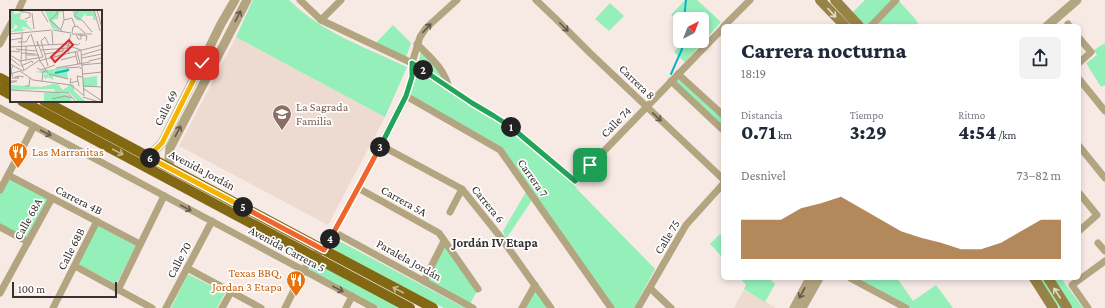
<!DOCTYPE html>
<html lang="es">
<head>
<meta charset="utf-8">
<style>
  body { margin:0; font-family:"Crimson Pro",serif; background:#f2f2f3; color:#1f2937; height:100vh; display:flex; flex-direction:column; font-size:15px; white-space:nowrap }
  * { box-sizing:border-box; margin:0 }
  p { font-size:13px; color:#747a83 }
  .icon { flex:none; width:22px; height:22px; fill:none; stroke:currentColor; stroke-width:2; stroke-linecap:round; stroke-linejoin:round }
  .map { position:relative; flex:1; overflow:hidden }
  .side { position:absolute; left:721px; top:24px; width:360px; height:256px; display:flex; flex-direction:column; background:#fff; border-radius:6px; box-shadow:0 2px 6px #0003 }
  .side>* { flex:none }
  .needle { width:26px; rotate:42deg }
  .buttons { position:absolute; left:673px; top:12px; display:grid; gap:8px }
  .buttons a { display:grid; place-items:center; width:36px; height:36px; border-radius:6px; background:#fff; box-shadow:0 2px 6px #0003; font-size:20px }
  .scale { position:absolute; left:12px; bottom:10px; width:105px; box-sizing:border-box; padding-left:4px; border:2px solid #373230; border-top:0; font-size:11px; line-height:14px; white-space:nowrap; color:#373230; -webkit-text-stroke:3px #fff; paint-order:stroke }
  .pin { position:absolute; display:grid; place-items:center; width:34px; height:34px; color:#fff; margin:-17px; border-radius:8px; box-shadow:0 2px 6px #0006 }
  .km { position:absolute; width:20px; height:20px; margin:-10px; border-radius:50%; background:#222; color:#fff; font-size:11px; line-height:20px; text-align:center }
  .round { display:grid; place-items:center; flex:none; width:42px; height:42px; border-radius:6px; background:#f2f2f3 }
  .headline { display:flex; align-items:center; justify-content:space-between; height:68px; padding:0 20px }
  h1 { font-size:22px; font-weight:800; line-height:30px }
  .metrics { display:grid; grid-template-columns:repeat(3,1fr); gap:6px; height:68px; padding:4px 20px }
  .metrics div { display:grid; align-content:center }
  .metrics b { font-size:20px; font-weight:800 }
  .metrics small { font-size:11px; font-weight:400 }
  .metrics p { font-size:11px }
  .chart { height:112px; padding:8px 20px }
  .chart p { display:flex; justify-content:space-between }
  .chart svg { width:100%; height:72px; margin-top:4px; fill:#935818; opacity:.7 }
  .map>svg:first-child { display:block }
  .built { fill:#eddad1 }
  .green { fill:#94efb9 }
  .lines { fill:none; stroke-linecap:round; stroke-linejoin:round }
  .stream { stroke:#09b7c3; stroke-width:2 }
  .minor { stroke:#b3a580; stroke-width:7 }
  .tertiary { stroke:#b3a580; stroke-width:9 }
  .secondary { stroke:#978247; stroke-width:10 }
  .primary { stroke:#826812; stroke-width:10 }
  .oneway { stroke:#e0dac8 }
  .oneway2 { stroke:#625a4c }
  .oneway3 { stroke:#c7bb94 }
  .split-1-casing { stroke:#fff; stroke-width:8 }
  .split-2-casing { stroke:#fff; stroke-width:8 }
  .split-3-casing { stroke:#fff; stroke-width:8 }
  .split-4-casing { stroke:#fff; stroke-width:8 }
  .split-5-casing { stroke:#fff; stroke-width:8 }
  .split-6-casing { stroke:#fff; stroke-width:8 }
  .split-7-casing { stroke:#fff; stroke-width:8 }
  .split-1 { stroke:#22a559; stroke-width:5 }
  .split-2 { stroke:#22a559; stroke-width:5 }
  .split-3 { stroke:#22a559; stroke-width:5 }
  .split-4 { stroke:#f0652b; stroke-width:5 }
  .split-5 { stroke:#f0652b; stroke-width:5 }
  .split-6 { stroke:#f5b400; stroke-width:5 }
  .split-7 { stroke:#f5b400; stroke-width:5 }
  .labels { text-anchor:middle; stroke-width:3.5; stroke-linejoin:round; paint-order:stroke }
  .street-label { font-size:12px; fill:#373230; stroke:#fff }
  .education-label { font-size:12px; fill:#785e54; stroke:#fff; text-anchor:start }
  .food-label { font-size:12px; fill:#c56008; stroke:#fff; text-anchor:start }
  .neighbourhood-label { font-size:13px; font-weight:bold; fill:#373230; stroke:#fff }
  .inset-river { fill:none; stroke:#09b7c3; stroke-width:2 }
  .inset-road { fill:none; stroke:#aaa09d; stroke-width:1 }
  .view { fill:#d62828; fill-opacity:0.15; stroke:#d62828; stroke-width:2 }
  .inset-edge { fill:none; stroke:#373230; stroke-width:2 }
</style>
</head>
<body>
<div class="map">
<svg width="1105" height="308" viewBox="0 0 1105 308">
  <rect width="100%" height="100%" fill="#f7eae5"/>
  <g class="built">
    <path d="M236,37L385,117L328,225L179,146Z"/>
    <path d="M744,289L776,308H734Z"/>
  </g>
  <g class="green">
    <path d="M253,0H289C321,32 367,48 407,67L385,117L236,37Z"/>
    <path d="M685,0H697L721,22L685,62L674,52L684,41H702V19H680V23L671,15Z"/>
    <path d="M865,0H893L869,26H865L852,13Z"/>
    <path d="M899,1L916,20L919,26H873Z"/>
    <path d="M610,3L624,16L609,31L595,19Z"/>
    <path d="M393,25L411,43L405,60L374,45Z"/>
    <path d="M1105,43V85L1101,87L1086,63L1097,55L1094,50Z"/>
    <path d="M421,50L430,58L448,85L418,66Z"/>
    <path d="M417,68L504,125L572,182L577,189L655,269L634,308H613L501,149L410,95Z"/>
    <path d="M678,74L723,115V130L671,81Z"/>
    <path d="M8,175L52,198L27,242L0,227V190Z"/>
    <path d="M526,192L532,200L506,239L503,231Z"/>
    <path d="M98,226L137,245L116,284L78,264Z"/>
    <path d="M720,234L723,237V258L710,244Z"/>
    <path d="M337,241L343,243L465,308H444L340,253L333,248Z"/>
    <path d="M444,241L478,289L469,306L424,281Z"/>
    <path d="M319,262L403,308H380L312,272L310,269L313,263Z"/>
    <path d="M188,274L225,293L217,308H171Z"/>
    <path d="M740,278H769L775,284L765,302L744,289L746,285Z"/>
    <path d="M856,278H897L913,301L936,285L953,308H911Z"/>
    <path d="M1039,278H1044L1064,308H1059Z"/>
    <path d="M1053,278H1061L1083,308H1072Z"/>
    <path d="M536,288L551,308H526Z"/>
  </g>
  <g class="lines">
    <g class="stream">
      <path d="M684,19L686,0"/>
      <path d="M671,74L682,49L683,41"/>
    </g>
    <g class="minor">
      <path d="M300,0L321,20L412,63L472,103L494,116L516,131L575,181L723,28"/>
      <path d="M536,0L556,19L590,53L723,179"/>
      <path d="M18,11L23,0"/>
      <path d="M321,20L341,0"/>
      <path d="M1068,24L1069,26"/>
      <path d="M724,26L750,0"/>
      <path d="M871,26L896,0"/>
      <path d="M1079,38L1091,52L1079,63"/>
      <path d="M0,44L11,23"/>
      <path d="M417,44C431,58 444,68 449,88"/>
      <path d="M678,74L723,115"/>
      <path d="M1079,79L1105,111"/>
      <path d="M671,81L723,130"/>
      <path d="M406,96L500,150L611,308"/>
      <path d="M0,108L374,308"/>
      <path d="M380,145L462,189L502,239L551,308"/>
      <path d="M1079,146L1105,178"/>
      <path d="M8,175L140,244"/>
      <path d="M358,188L439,233L478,289"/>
      <path d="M0,190L34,126"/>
      <path d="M1079,193L1097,215L1079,231"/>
      <path d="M450,212L462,189"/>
      <path d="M0,227L28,242"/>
      <path d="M334,232L473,308"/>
      <path d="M1098,243L1105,251"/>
      <path d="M75,266L152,308"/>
      <path d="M187,268L261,308"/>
      <path d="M850,278L906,308"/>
      <path d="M424,281L444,241"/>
      <path d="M650,288L671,308"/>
      <path d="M118,290L164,196"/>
      <path d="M0,293L52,198"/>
      <path d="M53,308L97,221"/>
      <path d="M166,308L212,221"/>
      <path d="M222,308L231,292"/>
      <path d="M285,308L311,256L324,250L358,188L406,96L412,77V63L420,37L426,28L457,0"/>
      <path d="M346,308L352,296"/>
      <path d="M522,308L535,285"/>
      <path d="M638,308L686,225L723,184"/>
      <path d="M1088,308L1072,285L1105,261"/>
    </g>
    <g class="tertiary">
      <path d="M1047,26L1077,0"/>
      <path d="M145,155L154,151L162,143L221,24L235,0"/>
      <path d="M170,168L169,158L170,148L247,0"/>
      <path d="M794,308L810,278"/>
      <path d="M802,308L819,278"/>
    </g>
    <g class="secondary">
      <path d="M820,0L845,26"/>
      <path d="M835,0L859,26"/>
      <path d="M1034,278L1053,308"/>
      <path d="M1048,278L1067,308"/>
    </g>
    <g class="primary">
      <path d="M0,78L11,84"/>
      <path d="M0,89L11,95"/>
      <path d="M22,101L410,308"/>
      <path d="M44,101L433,308"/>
    </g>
  </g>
  <defs><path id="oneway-shaft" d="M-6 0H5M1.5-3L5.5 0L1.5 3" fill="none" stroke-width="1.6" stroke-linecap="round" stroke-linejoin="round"/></defs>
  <g class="oneway">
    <use href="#oneway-shaft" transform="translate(832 13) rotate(48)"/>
    <use href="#oneway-shaft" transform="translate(1057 293) rotate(-123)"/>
  </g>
  <g class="oneway2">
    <use href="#oneway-shaft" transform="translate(238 16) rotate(-62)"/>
    <use href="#oneway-shaft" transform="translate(564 27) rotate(45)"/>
    <use href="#oneway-shaft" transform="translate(427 28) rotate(-47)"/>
    <use href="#oneway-shaft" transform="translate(657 117) rotate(44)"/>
    <use href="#oneway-shaft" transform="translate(178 131) rotate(-63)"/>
    <use href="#oneway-shaft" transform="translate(46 133) rotate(28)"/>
    <use href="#oneway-shaft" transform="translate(186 208) rotate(28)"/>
    <use href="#oneway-shaft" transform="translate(338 289) rotate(28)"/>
    <use href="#oneway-shaft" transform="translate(802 293) rotate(119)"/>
  </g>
  <g class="oneway3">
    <use href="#oneway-shaft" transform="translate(118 152) rotate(28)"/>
    <use href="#oneway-shaft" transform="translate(398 290) rotate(-152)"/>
  </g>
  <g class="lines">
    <g class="split-1-casing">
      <path id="split-1" d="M511,127L575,181L590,165"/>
    </g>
    <g class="split-2-casing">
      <path id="split-2" d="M423,70L472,103L494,116L511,127"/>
    </g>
    <g class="split-3-casing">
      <path id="split-3" d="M380,147L406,96L412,77V63L423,70"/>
    </g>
    <g class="split-4-casing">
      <path id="split-4" d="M330,239L358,188L380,147"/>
    </g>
    <g class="split-5-casing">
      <path id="split-5" d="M243,207L324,250L330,239"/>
    </g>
    <g class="split-6-casing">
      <path id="split-6" d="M150,158L243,207"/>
    </g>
    <g class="split-7-casing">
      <path id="split-7" d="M150,158L145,155L154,151L162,143L202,63"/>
    </g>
    <use href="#split-1" class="split-1"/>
    <use href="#split-2" class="split-2"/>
    <use href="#split-3" class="split-3"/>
    <use href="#split-4" class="split-4"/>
    <use href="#split-5" class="split-5"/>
    <use href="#split-6" class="split-6"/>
    <use href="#split-7" class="split-7"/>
  </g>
  <defs>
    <g id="school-pin" transform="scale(1)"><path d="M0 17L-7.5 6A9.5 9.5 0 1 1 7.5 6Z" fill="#8d6e63" stroke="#fff"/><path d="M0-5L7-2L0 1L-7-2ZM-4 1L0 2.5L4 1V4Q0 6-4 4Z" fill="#fff"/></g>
    <g id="restaurant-pin" transform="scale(1)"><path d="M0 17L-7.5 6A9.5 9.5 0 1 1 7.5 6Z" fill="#e8710a" stroke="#fff"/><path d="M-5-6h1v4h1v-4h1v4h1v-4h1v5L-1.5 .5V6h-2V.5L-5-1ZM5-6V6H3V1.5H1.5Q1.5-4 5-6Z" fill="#fff"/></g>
  </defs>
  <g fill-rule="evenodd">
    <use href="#school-pin" x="282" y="114"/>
    <use href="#restaurant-pin" x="18" y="152"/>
    <use href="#restaurant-pin" x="296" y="280"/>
  </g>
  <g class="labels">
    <g class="street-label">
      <text transform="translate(637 82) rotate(44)" y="4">Carrera 8</text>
      <text transform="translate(166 108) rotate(-63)" y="4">Calle 69</text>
      <text transform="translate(616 122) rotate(-46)" y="4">Calle 74</text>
      <text transform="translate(202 170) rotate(28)" y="4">Avenida Jordán</text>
      <text transform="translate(533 178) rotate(55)" y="4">Carrera 7</text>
      <text transform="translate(79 200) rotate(27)" y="4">Carrera 4B</text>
      <text transform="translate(404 201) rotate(29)" y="4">Carrera 5A</text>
      <text transform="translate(488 204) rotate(51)" y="4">Carrera 6</text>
      <text transform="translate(28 219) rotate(-61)" y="4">Calle 68A</text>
      <text transform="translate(667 237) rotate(-59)" y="4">Calle 75</text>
      <text transform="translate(71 249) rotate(-63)" y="4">Calle 68B</text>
      <text transform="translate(287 249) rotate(28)" y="4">Avenida Carrera 5</text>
      <text transform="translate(179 260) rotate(-62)" y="4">Calle 70</text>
      <text transform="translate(409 260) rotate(29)" y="4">Paralela Jordán</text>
    </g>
    <g class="education-label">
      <text x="296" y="111">La Sagrada<tspan x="296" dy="14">Familia</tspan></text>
    </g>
    <g class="food-label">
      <text x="32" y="156">Las Marranitas</text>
      <text x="282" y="277" text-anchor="end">Texas BBQ,<tspan x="282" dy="14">Jordan 3 Etapa</tspan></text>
    </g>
    <g class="neighbourhood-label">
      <text x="495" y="247">Jordán IV Etapa</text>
    </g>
  </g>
  <g transform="translate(10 10)">
    <rect width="92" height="92" fill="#f7eae5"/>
    <path d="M0,0H3L4,4L16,2L11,4L10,9L18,11L16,13L23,21L13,16L12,20L17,18L13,21L0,22L8,17L5,14L3,19H0ZM58,0L49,3L48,9L42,10L52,21L42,18L35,1ZM62,0H84L86,10H83V6H76V3L69,11L66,10ZM56,57L60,60L57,61L58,69L43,66V70L38,67L35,69L33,65L39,64L25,62ZM87,66V77H74L76,81L73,79V68ZM43,74H48L53,80L61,74L64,75V81L76,92H68L60,83L45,82L44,79L0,80V75L31,77ZM41,82L59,85L62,92H34V83Z" fill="#94efb9"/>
    <path class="inset-river" d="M45,63L59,60"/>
    <path class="inset-road" d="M31,0L38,12M84,0L90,21M87,0L92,18M9,1L20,3V7L15,9M47,1V4L40,10L52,21M68,1L64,6L73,11L82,22M22,3L24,19M54,10L62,8L65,16M51,19L54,10L53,0M43,20L61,23M42,21L43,35M12,23L11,53L14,60M62,23L63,17L67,16L75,23M0,24L42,20M21,24L30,51L38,63M62,24H82M66,24L68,29H71V24M68,25L77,26L76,31M0,30L13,28M8,32H16L20,25M58,33L68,35L70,33M0,37L54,34L71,40M6,39L26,41M31,40L58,38M71,41L74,86M65,42L68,54L70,53L67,42M12,43L25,44M0,44L2,41L9,42V40M35,44L53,41V38M59,44L58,36L61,24M0,45L10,51L33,47L27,31L28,36M16,45H29M72,45L92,39M0,48L10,56M72,48L92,44M16,50V36M51,50L66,46M79,51L92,48M0,54L13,61L28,51L92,35M71,55L92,53M3,56L1,60L3,69M11,56L22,51L23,53M38,56L31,31L35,27L39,35M27,58L31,60L45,55M46,58L80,52M56,58L70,57L71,59M0,64L10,61L23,70L61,75L73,85M39,64L58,69M73,64L92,62M7,67L9,68H4L5,67L9,66L13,67V66M61,68L60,73L68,71M0,71H7L0,73M32,71L33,61H36M15,76H19L20,68M69,76L67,66L72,67M73,76L92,77M74,79L92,91M0,80L58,83L66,92M73,87L89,92M42,89L55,86L62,88"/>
    <path class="view" d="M59,30L63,35L45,52L41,47Z"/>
    <rect width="92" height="92" class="inset-edge"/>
  </g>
</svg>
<div class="buttons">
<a><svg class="needle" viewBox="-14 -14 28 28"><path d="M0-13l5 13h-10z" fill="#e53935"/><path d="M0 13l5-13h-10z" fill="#747a83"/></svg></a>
</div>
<div class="scale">100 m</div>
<div class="pin" style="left:590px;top:165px;background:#1e9e55"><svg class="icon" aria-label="arrive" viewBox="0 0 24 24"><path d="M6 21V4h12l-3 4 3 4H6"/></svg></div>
<div class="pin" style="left:202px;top:63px;background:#d93025"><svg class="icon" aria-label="check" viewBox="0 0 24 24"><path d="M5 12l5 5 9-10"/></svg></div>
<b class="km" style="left:511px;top:127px">1</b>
<b class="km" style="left:423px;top:70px">2</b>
<b class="km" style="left:380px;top:147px">3</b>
<b class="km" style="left:330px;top:239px">4</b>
<b class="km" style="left:243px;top:207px">5</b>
<b class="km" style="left:150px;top:158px">6</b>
<section class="side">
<div class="headline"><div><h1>Carrera nocturna</h1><p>18:19</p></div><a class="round"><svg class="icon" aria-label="share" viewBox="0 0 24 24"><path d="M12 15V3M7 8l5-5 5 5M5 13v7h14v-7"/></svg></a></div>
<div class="metrics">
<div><p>Distancia</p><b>0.71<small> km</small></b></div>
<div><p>Tiempo</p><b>3:29</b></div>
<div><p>Ritmo</p><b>4:54<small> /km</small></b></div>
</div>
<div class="chart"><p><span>Desnivel</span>73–82 m</p>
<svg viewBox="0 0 160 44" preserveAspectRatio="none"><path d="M0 44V20L10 20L20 20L30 13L40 10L50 6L60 13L70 20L80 27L90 31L100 34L110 38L120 38L130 34L140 27L150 20L160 20V44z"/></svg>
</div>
</section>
</div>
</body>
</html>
